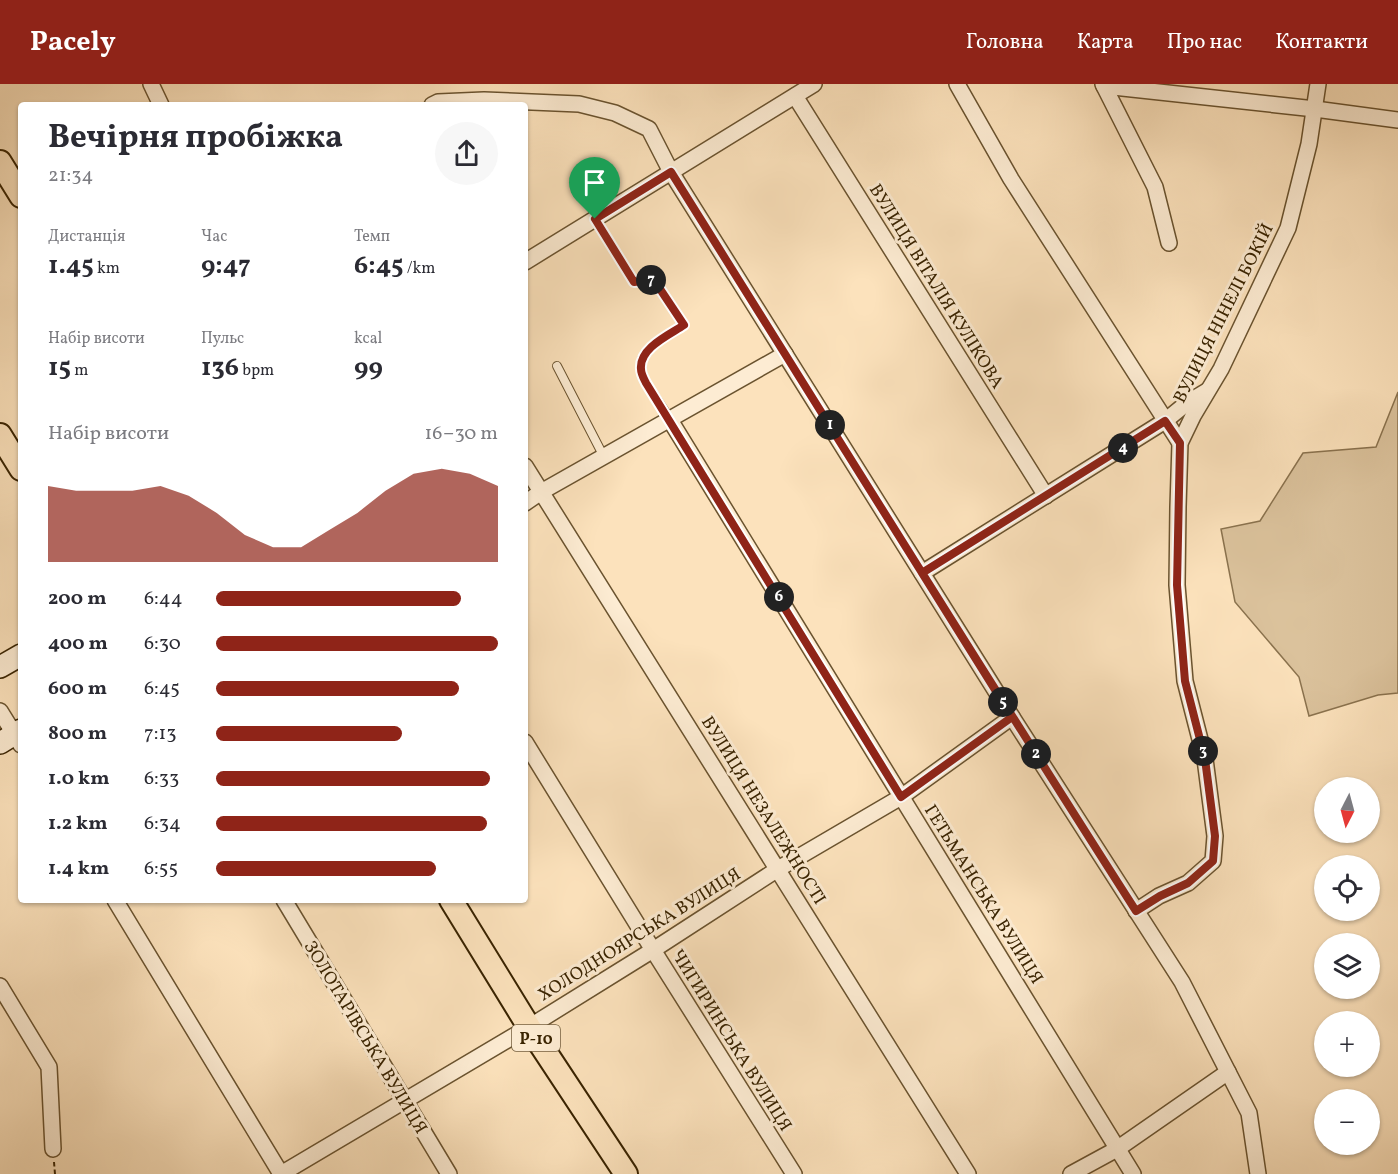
<!DOCTYPE html>
<html lang="uk">
<head>
<meta charset="utf-8">
<style>
  body { margin:0; font-family:Vollkorn,serif; background:#f7f7f7; color:#2b2b33; height:100vh; display:flex; flex-direction:column; font-size:22px; white-space:nowrap }
  * { box-sizing:border-box; margin:0 }
  p { font-size:20px; color:#7c7c81 }
  .icon { flex:none; width:33px; height:33px; fill:none; stroke:currentColor; stroke-width:2; stroke-linecap:round; stroke-linejoin:round }
  .map { position:relative; flex:1; overflow:hidden }
  .side { position:absolute; left:18px; top:18px; width:510px; height:801px; display:flex; flex-direction:column; background:#fff; border-radius:6px; box-shadow:0 2px 4px #0004 }
  .side>* { flex:none }
  .needle { width:39px; rotate:186deg }
  .buttons { position:absolute; left:1314px; top:693px; display:grid; gap:12px }
  .buttons a { display:grid; place-items:center; width:66px; height:66px; border-radius:50%; background:#fff; box-shadow:0 2px 4px #0004; font-size:30px }
  .pin { position:absolute; display:grid; place-items:center; width:51px; height:51px; color:#fff; margin:-62px -26px; border-radius:50% 50% 50% 0; rotate:-45deg; box-shadow:0 0 6px #0007 }
  .pin .icon { rotate:45deg }
  .km { position:absolute; width:30px; height:30px; margin:-15px; border-radius:50%; background:#222; color:#fff; font-size:16px; line-height:30px; text-align:center }
  .round { display:grid; place-items:center; flex:none; width:63px; height:63px; border-radius:32px; background:#f7f7f7 }
  .summary { display:flex; align-items:center; justify-content:space-between; height:102px; padding:0 30px }
  h1 { font-size:33px; font-weight:700; line-height:45px }
  .figures { display:grid; grid-template-columns:repeat(3,1fr); gap:9px; height:102px; padding:6px 30px }
  .figures div { display:grid; align-content:center }
  .figures b { font-size:26px; font-weight:700 }
  .figures small { font-size:16px; font-weight:400 }
  .figures p { font-size:16px }
  .chart { height:168px; padding:12px 30px }
  .chart p { display:flex; justify-content:space-between }
  .chart svg { width:100%; height:108px; margin-top:6px; fill:#8f2418; opacity:.7 }
  ul { padding:0 30px; list-style:none; font-size:20px }
  li { display:grid; grid-template-columns:96px 72px 1fr; align-items:center; height:45px }
  li i { height:15px; border-radius:8px; background:#8f2418 }
  header { display:flex; align-items:center; gap:36px; box-sizing:border-box; height:84px; padding:0 30px; background:#8f2418; color:#fff }
  header strong { font-size:28px }
  nav { display:flex; gap:33px; margin-inline-start:auto; font-size:21px }
  .map>svg:first-child { display:block }
  .green { fill:#dbc29c; stroke:#8a724e; stroke-width:1.5 }
  .lines { fill:none; stroke-linecap:round; stroke-linejoin:round }
  .lane-casing { stroke:#6a532f; stroke-width:10 }
  .street-casing { stroke:#6a532f; stroke-width:18 }
  .secondary-casing { stroke:#392300; stroke-width:24 }
  .primary-casing { stroke:#392300; stroke-width:26 }
  .path { stroke:#392300; stroke-width:2; stroke-dasharray:4.5 3; stroke-linecap:butt }
  .lane { stroke:#fdecd3; stroke-width:8 }
  .street { stroke:#fdecd3; stroke-width:15 }
  .secondary { stroke:#fdecd3; stroke-width:21 }
  .primary { stroke:#fce2bc; stroke-width:22 }
  .route-casing { stroke:#fff; stroke-width:12 }
  .route { stroke:#8f2418; stroke-width:8 }
  .labels { text-anchor:middle; stroke-width:6; stroke-linejoin:round; paint-order:stroke }
  .shield { fill:#fdecd3; stroke:#745f3f; stroke-width:1.5 }
  .shield-label { font-size:16px; font-weight:bold; fill:#392300 }
  .street-label { font-size:18px; fill:#392300; stroke:#fdecd3 }
</style>
</head>
<body>
<header>
<strong>Pacely</strong>
<nav><a>Головна</a><a>Карта</a><a>Про нас</a><a>Контакти</a></nav>
</header>
<div class="map">
<svg width="1398" height="1090" viewBox="0 0 1398 1090">
  <rect width="100%" height="100%" fill="#fce2bc"/>
  <filter id="stains"><feTurbulence type="fractalNoise" baseFrequency=".00333" numOctaves="4"/><feColorMatrix values="0 0 0 0 .2 0 0 0 0 .09 0 0 0 0 .02 0 0 0 .5 -.17"/></filter>
  <radialGradient id="worn" r=".72"><stop offset=".6" stop-color="#630" stop-opacity="0"/><stop offset="1" stop-color="#630" stop-opacity=".3"/></radialGradient>
  <path class="green" d="M1398,308V609L1378,611L1309,632L1299,593L1235,518L1221,445L1260,437L1303,369L1376,363Z"/>
  <g class="lines">
    <g class="lane-casing">
      <g id="lane">
        <path d="M595,135L634,198L654,196L684,241L654,260L642,275L641,287L646,299L670,335"/>
        <path d="M557,282L604,373"/>
      </g>
    </g>
    <g class="street-casing">
      <g id="street">
        <path d="M151,0L161,21"/>
        <path d="M957,0L1011,95L1180,359"/>
        <path d="M1103,0L1155,103L1169,159"/>
        <path d="M1104,2L1315,25L1398,36"/>
        <path d="M795,12L1046,412"/>
        <path d="M432,21L438,18L484,16L579,20L615,29L649,45L671,88L1012,633L1182,898L1249,1029L1258,1090"/>
        <path d="M525,178L814,0"/>
        <path d="M670,336L1133,1090"/>
        <path d="M525,382L968,1090"/>
        <path d="M525,419L541,408L785,270"/>
        <path d="M922,489L1165,337L1187,319L1207,307"/>
        <path d="M0,627L21,661"/>
        <path d="M525,658L653,866L794,1090"/>
        <path d="M115,816L281,1090"/>
        <path d="M284,816L449,1090"/>
        <path d="M1136,827L1159,812L1188,799L1213,777L1215,752L1205,675L1185,597L1177,501L1178,423L1180,359L1193,332L1221,285L1288,144L1309,60L1318,0"/>
        <path d="M0,902L49,983L53,1065"/>
        <path d="M281,1090L529,943L653,866L778,785L901,713L1012,633"/>
        <path d="M1071,1090L1117,1065L1228,988"/>
      </g>
    </g>
    <g class="secondary-casing">
      <g id="secondary">
        <path d="M0,583L21,571"/>
        <path d="M0,659L21,646"/>
      </g>
    </g>
    <g class="primary-casing">
      <g id="primary">
        <path d="M0,78L21,112"/>
        <path d="M0,351L21,385"/>
        <path d="M451,816L529,943L626,1090"/>
      </g>
    </g>
    <path class="path" d="M54,1078L55,1090"/>
    <use href="#lane" class="lane"/>
    <use href="#street" class="street"/>
    <use href="#secondary" class="secondary"/>
    <use href="#primary" class="primary"/>
  </g>
  <g class="lines">
    <g class="route-casing">
      <path id="route" d="M595,135L671,88C826,335 979,582 1136,827L1160,812L1188,799L1213,777L1215,752L1205,675L1185,597L1177,501L1180,359L1165,337L922,489L1012,633L901,713L646,299C644,295 641,290 641,285C639,264 669,251 684,241L654,196L634,198L595,135"/>
    </g>
    <use href="#route" class="route"/>
  </g>
  <g class="labels">
    <rect class="shield" x="512" y="941" width="48" height="26" rx="4.5"/>
    <g class="shield-label">
      <text x="536" y="960">Р-10</text>
    </g>
    <g class="street-label">
      <text transform="translate(937 202) rotate(58)" y="6">ВУЛИЦЯ ВІТАЛІЯ КУЛІКОВА</text>
      <text transform="translate(1223 229) rotate(-63)" y="6">ВУЛИЦЯ НІНЕЛІ БОКІЙ</text>
      <text transform="translate(764 726) rotate(58)" y="6">ВУЛИЦЯ НЕЗАЛЕЖНОСТІ</text>
      <text transform="translate(984 810) rotate(58)" y="6">ГЕТЬМАНСЬКА ВУЛИЦЯ</text>
      <text transform="translate(639 850) rotate(-32)" y="6">ХОЛОДНОЯРСЬКА ВУЛИЦЯ</text>
      <text transform="translate(366 953) rotate(59)" y="6">ЗОЛОТАРІВСЬКА ВУЛИЦЯ</text>
      <text transform="translate(732 956) rotate(58)" y="6">ЧИГИРИНСЬКА ВУЛИЦЯ</text>
    </g>
  </g>
  <rect width="100%" height="100%" filter="url(#stains)"/>
  <rect width="100%" height="100%" fill="url(#worn)"/>
</svg>
<div class="buttons">
<a><svg class="needle" viewBox="-14 -14 28 28"><path d="M0-13l5 13h-10z" fill="#e53935"/><path d="M0 13l5-13h-10z" fill="#7c7c81"/></svg></a>
<a><svg class="icon" aria-label="locate" viewBox="0 0 24 24"><circle cx="12" cy="12" r="6"/><path d="M12 2v4M12 18v4M2 12h4M18 12h4"/></svg></a>
<a><svg class="icon" aria-label="layers" viewBox="0 0 24 24"><path d="M12 4l9 5-9 5-9-5zM3 14l9 5 9-5"/></svg></a>
<a>+</a>
<a>−</a>
</div>
<div class="pin" style="left:595px;top:135px;background:#1e9e55"><svg class="icon" aria-label="arrive" viewBox="0 0 24 24"><path d="M6 21V4h12l-3 4 3 4H6"/></svg></div>
<b class="km" style="left:830px;top:341px">1</b>
<b class="km" style="left:1036px;top:670px">2</b>
<b class="km" style="left:1203px;top:667px">3</b>
<b class="km" style="left:1123px;top:364px">4</b>
<b class="km" style="left:1003px;top:618px">5</b>
<b class="km" style="left:779px;top:513px">6</b>
<b class="km" style="left:651px;top:196px">7</b>
<section class="side">
<div class="summary"><div><h1>Вечірня пробіжка</h1><p>21:34</p></div><a class="round"><svg class="icon" aria-label="share" viewBox="0 0 24 24"><path d="M12 15V3M7 8l5-5 5 5M5 13v7h14v-7"/></svg></a></div>
<div class="figures">
<div><p>Дистанція</p><b>1.45<small> km</small></b></div>
<div><p>Час</p><b>9:47</b></div>
<div><p>Темп</p><b>6:45<small> /km</small></b></div>
</div>
<div class="figures">
<div><p>Набір висоти</p><b>15<small> m</small></b></div>
<div><p>Пульс</p><b>136<small> bpm</small></b></div>
<div><p>kcal</p><b>99</b></div>
</div>
<div class="chart"><p><span>Набір висоти</span>16–30 m</p>
<svg viewBox="0 0 160 44" preserveAspectRatio="none"><path d="M0 44V13L10 15L20 15L30 15L40 13L50 17L60 24L70 33L80 38L90 38L100 31L110 24L120 15L130 8L140 6L150 8L160 13V44z"/></svg>
</div>
<ul>
<li><b>200 m</b>6:44<i style="width:87%"></i></li>
<li><b>400 m</b>6:30<i style="width:100%"></i></li>
<li><b>600 m</b>6:45<i style="width:86%"></i></li>
<li><b>800 m</b>7:13<i style="width:66%"></i></li>
<li><b>1.0 km</b>6:33<i style="width:97%"></i></li>
<li><b>1.2 km</b>6:34<i style="width:96%"></i></li>
<li><b>1.4 km</b>6:55<i style="width:78%"></i></li>
</ul>
</section>
</div>
</body>
</html>
